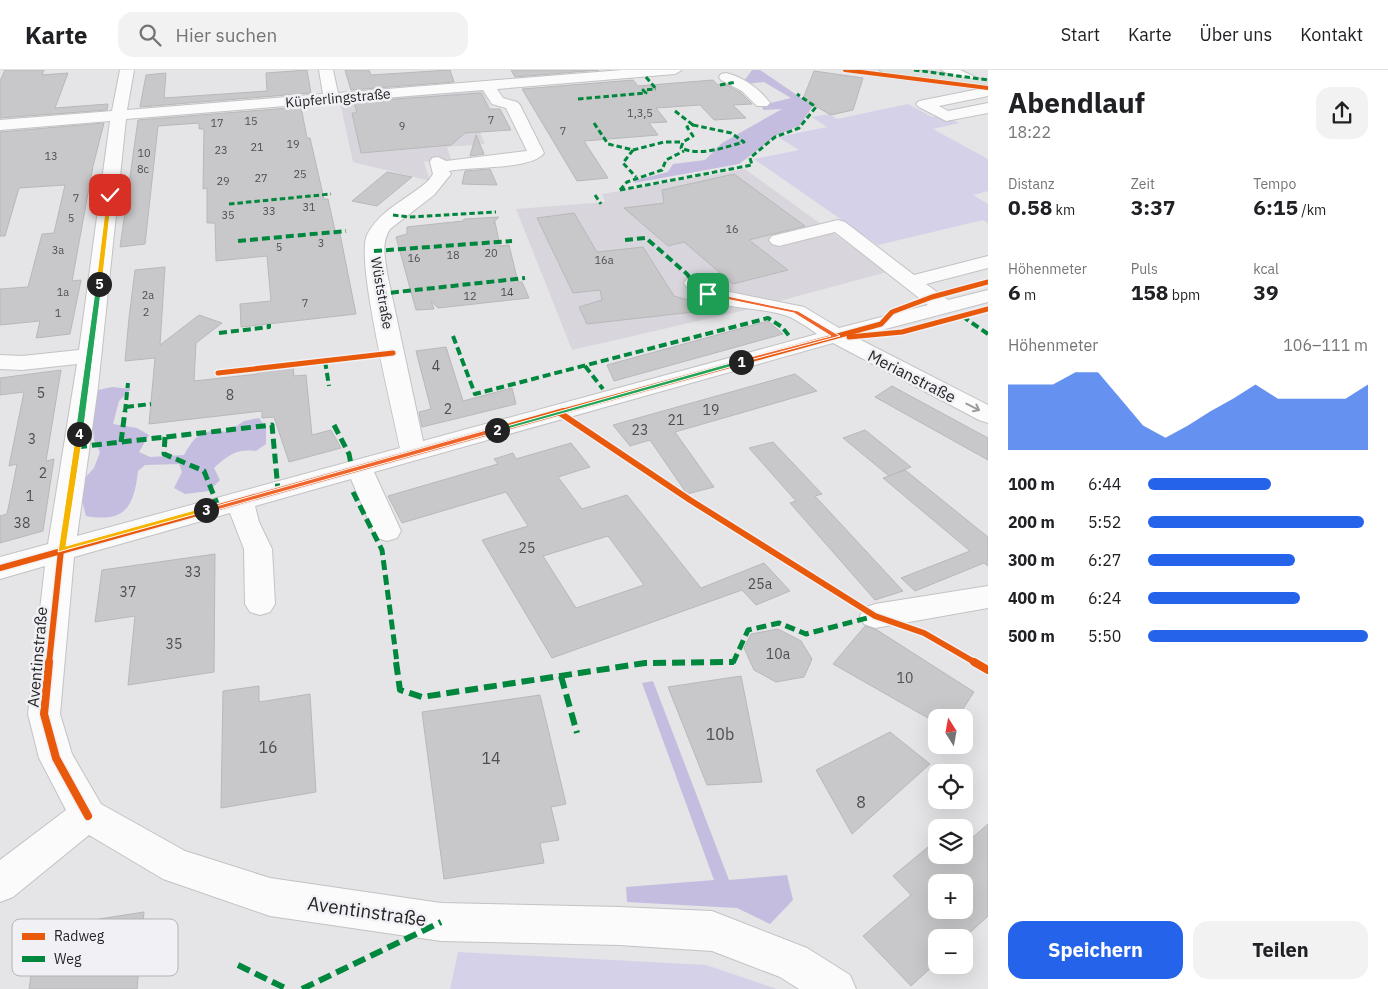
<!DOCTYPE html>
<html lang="de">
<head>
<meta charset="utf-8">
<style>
  body { margin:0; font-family:"IBM Plex Sans",sans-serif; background:#f2f2f2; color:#202124; height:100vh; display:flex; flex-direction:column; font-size:19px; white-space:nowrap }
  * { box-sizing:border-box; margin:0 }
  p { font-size:16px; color:#757577 }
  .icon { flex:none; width:28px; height:28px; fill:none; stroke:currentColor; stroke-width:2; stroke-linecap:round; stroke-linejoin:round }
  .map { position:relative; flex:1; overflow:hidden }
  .panel { display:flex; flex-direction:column; background:#fff; width:400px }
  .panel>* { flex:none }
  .needle { width:32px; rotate:349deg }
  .fabs { position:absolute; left:928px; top:639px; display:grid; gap:10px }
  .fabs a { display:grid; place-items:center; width:45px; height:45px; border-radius:10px; background:#fff; box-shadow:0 5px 20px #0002; font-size:25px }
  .pin { position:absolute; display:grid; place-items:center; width:42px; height:42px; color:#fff; margin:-21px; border-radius:10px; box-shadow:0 2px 8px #0006 }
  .km { position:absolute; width:25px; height:25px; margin:-12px; border-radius:50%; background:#222; color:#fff; font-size:14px; line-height:25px; text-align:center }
  .round { display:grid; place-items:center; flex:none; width:52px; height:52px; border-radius:15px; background:#f2f2f2 }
  .headline { display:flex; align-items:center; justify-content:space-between; height:85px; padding:0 20px }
  h1 { font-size:28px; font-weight:800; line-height:38px }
  .figures { display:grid; grid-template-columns:repeat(3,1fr); gap:8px; height:85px; padding:5px 20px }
  .figures div { display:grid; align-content:center }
  .figures b { font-size:21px; font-weight:800 }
  .figures small { font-size:14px; font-weight:400 }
  .figures p { font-size:14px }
  .chart { height:140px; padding:10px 20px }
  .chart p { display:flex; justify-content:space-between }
  .chart svg { width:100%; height:90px; margin-top:5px; fill:#2563eb; opacity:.7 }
  .action { display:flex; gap:10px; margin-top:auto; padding:10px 20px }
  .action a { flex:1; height:58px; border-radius:15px; background:#2563eb; color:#fff; font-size:20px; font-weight:800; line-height:58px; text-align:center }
  .action a+a { background:#f2f2f2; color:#202124 }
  ul { padding:0 20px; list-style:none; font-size:16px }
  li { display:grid; grid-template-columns:80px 60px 1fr; align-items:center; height:38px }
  li i { height:12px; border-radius:6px; background:#2563eb }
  header { display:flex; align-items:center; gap:30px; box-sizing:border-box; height:70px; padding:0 25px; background:#fff; border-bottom:1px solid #e0e0e0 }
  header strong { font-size:24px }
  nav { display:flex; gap:28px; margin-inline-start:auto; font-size:18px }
  .search { width:350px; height:45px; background:#f2f2f2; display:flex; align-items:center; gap:12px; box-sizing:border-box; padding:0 18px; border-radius:15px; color:#757577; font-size:19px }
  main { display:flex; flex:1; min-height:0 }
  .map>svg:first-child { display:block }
  .built { fill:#d8d6dc }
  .green { fill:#d5d1e9 }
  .forest { fill:#c4bddf }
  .building { fill:#c8c7c9; stroke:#b8b8ba; fill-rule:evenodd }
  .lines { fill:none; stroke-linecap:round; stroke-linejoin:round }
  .minor-casing { stroke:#c3c2c4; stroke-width:2 }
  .major-casing { stroke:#c2c2c3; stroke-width:2 }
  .minor { fill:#fbfbfb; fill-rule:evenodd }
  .major { fill:#dbe1dc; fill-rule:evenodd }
  .quiet-far3 { stroke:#00873e; stroke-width:3; stroke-dasharray:5.5 3; stroke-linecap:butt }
  .quiet-far2 { stroke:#00873e; stroke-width:4; stroke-dasharray:8 4; stroke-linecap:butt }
  .quiet-far1 { stroke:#00873e; stroke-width:5; stroke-dasharray:10 5; stroke-linecap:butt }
  .quiet { stroke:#00873e; stroke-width:6; stroke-dasharray:13 6; stroke-linecap:butt }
  .cycleway-far3-casing { stroke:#f1f0f5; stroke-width:5.5 }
  .cycleway-far2-casing { stroke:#f1f0f5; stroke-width:8 }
  .cycleway-far1-casing { stroke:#f1f0f5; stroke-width:9 }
  .cycleway-casing { stroke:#f1f0f5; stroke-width:11 }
  .cycleway-far3 { stroke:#e8590c; stroke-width:4 }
  .cycleway-far2 { stroke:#e8590c; stroke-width:5 }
  .cycleway-far1 { stroke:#e8590c; stroke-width:6 }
  .cycleway { stroke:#e8590c; stroke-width:8 }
  .oneway { stroke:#9b9b9c }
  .split-1 { fill:#f0652b; stroke:#fff }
  .split-2 { fill:#22a559; stroke:#fff }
  .split-3 { fill:#f0652b; stroke:#fff }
  .split-4 { fill:#f5b400; stroke:#fff }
  .split-5 { fill:#22a559; stroke:#fff }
  .split-6 { fill:#f5b400; stroke:#fff }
  .labels { text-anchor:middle; stroke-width:5; stroke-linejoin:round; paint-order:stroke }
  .far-number-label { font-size:11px; fill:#4e4e50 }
  .far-street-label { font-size:14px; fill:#262628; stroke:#f1f0f5 }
  .number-label { font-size:14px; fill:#4e4e50 }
  .street-label { font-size:16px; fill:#262628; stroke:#f1f0f5 }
  .near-number-label { font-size:16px; fill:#4e4e50 }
  .near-street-label { font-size:19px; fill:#262628; stroke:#f1f0f5 }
  .key { fill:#f1f0f5; stroke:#b4b3b8; stroke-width:1 }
  .key-label { font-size:14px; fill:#262628 }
</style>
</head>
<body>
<header>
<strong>Karte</strong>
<div class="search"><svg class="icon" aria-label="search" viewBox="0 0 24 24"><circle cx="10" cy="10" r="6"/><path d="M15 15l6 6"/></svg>Hier suchen</div>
<nav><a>Start</a><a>Karte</a><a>Über uns</a><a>Kontakt</a></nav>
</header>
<main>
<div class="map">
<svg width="988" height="919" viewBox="0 0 988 919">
  <rect width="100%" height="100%" fill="#e5e4e6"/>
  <g class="built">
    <path d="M483,21L491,38L470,40L485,74L447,77L451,90L424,92L430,111L353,92L340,32Z"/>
    <path d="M745,99L887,202L746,240L572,280L516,139L605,132L602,124Z"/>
  </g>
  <g class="green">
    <path d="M908,34L932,47L944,45L959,53L933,59L988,89V121L973,125L988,134V153L983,150L878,175L754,89L799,80L778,67L827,57L812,47L829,44L837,49Z"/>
    <path d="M458,882L706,895L777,919H450Z"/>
  </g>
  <g class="forest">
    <path d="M752,0H760L813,36L799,56L779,64L739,94L634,113L636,110L668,102L673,94L705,90L722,73L782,39L763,40L762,35L791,28L764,12L745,14L744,11Z"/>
    <path d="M112,317L131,319L119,331L113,354L137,358L149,365L139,382L150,387L184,385C197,363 202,359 228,362L244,351L259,348L266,358V374L256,381C235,379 229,385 214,398L220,410L209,421L185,424L174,418L182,402L179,394L145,395L138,401C134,437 125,453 86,446L82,431L83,410L94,398L100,382L94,370L91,336L98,320Z"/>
    <path d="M653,611L729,810L787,805L793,830L770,854L737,838L627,832L626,817L714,810L642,613Z"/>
  </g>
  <g class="building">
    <path d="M5,0H44L42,5L68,3L55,38L108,34L107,40L0,48V11Z"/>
    <path d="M307,0L311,23L140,37L146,5L166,3L164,28L267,21L266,3Z"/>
    <path d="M345,0H369L371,5L450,0L454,12L351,20Z"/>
    <path d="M511,0H599L515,7Z"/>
    <path d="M814,1L863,8L853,40L831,45L803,29Z"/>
    <path d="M633,10L638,16L713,10L718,15L725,14L741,23L752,34L733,35L746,48L714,50L700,35L656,38L667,52L649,53L658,65L584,71L608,108L577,111L522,19Z"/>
    <path d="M481,23L489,39H500L511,60L465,63L451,75L361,83L352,43H357L354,32Z"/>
    <path d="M301,37L307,68H310L324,129H328L336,165L340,164L356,244L241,257L240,234L271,231L267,186L216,191L215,153H207V118L203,119L204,59H199V53L158,56L145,174L120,177L138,50Z"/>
    <path d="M104,53L93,96L72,211L81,210L70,264L36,268L40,251L0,255V219L28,217L42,164L54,163L65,115L19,118L5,166H0V62Z"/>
    <path d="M476,65L484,84L470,86Z"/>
    <path d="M490,99L497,115L462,114L465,101Z"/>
    <path d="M387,102L412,107L377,136L352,131Z"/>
    <path d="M734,104L805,156L749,170L788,200L733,214L684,172L668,176L624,138L664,133L662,120Z"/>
    <path d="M574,143L597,182L643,177L674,226L720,239L587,254L579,237L602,230L600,220L573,223L537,148Z"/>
    <path d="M499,147L493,153L495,152L500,176L509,175L518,212H522L529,228L438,238L431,231L434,239L416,240L396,167L407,164V157L463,151L464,149Z"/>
    <path d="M165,197L160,275L199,245L222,253L196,273L194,311L258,304V301L293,297L294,306L306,305L312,365L331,360L341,378L289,392L274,347L262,348V341L149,354L155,288L125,291L129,248L135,200Z"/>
    <path d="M768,251L783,264L614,311L607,295Z"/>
    <path d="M446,277L463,331L512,318L516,334L422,357L419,342L431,339L416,281Z"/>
    <path d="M61,300L46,391L54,389L43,461L0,473V446L7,444L17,394L9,396L24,322L0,325V308Z"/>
    <path d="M795,304L817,321L675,362L714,417L687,424L650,370L630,376L613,355Z"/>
    <path d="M892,316L988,368V390L875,327Z"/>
    <path d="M865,360L911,397L889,406L843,368Z"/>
    <path d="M773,372L822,424L815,426L903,521L875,530L790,433L796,431L749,378Z"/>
    <path d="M571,373L590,397L558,407L582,439L627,425L701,518L764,493L790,521L756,535L742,520L552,588L482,470L528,456L506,422L402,453L388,426L498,394L494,389L513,383L516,389ZM608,466L644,515L576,538L543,486Z"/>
    <path d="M905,400L988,467V496L984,493L915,521L901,508L970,481L883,408Z"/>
    <path d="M215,484L214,602L128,615L135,546L95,552L102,500Z"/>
    <path d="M865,556L877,560L974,622L957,648H928L833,594Z"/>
    <path d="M778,559L801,571L812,589L804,607L776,612L754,600L744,578L751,564Z"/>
    <path d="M741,606L762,712L707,715L668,617Z"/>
    <path d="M259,616V632L310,624L316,722L221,738L223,621Z"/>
    <path d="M540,625L566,734L551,737L559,770L540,773L544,793L444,809L422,642Z"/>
    <path d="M890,662L930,694L852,764L816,700Z"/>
    <path d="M988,754V846L964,868H936V893L911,916L863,866L911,825L893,806L934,772L936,774V785H964V775ZM936,812H964V840H936Z"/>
    <path d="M144,842L137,919H29L36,872L97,861L99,849Z"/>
  </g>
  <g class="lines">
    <g class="minor-casing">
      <g id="minor">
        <path d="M120,0H134L127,40L323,24L319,0H333L338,23L622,0H682L675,4L497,19L503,28L517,32L520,35L544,83C532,100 471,96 449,101L451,104L434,125L390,159C381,173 385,188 387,203L423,371L817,264C809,258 800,252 790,247C759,234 704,243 684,213L687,209L694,207L701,209L715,219L804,237L839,258L928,235L835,162L779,176L772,174L769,170L772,166L838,150L845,152L914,205L988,186V198L926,214L948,230L988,220V232L855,267L988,335V353L979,350L833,273L374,402L401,461L397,468L387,471L377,468L373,461L351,409L255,436L259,452L272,479L275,534L270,542L260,545L250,542L245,534L244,479L230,443L74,487L60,644L72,684L101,734L185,781L270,808L441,833L619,837L712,841L807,878L850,905L856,919H799L780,907L712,881L619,875L441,871L270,846L163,809L89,765L13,827L0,832V790L66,740L39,688L28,644L45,496L0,509V487L48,474L77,294L22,300L0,299V285L22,286L79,280L110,51L0,60V50L112,41ZM483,20L492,34L506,38L527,81L446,91L438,87L432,88L430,92L433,104L429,110C410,128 380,139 367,165C355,190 393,342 400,378L77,466L98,317L126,49Z"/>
        <path d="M941,0H960L988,13V26L939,36L948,41L988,33V43L946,51L919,37L916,34L919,31L979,19Z"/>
        <path d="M726,3C743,7 760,19 770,33L767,36H757L742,21L721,10L719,7L721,4Z"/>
        <path d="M988,516V538L875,558L864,554L860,546L864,538L875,534Z"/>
      </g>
    </g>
    <g class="major-casing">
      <path id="major" d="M879,0H917L988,10V18L886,4Z"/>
    </g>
    <use href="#minor" class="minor"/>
    <use href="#major" class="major"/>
    <g class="quiet-far3">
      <path d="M914,0L988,10"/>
      <path d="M646,7L657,20"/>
      <path d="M720,15L736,12"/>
      <path d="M578,29L646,23L643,20L656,19"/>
      <path d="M675,41L693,55"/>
      <path d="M594,53L608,74L633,80L623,93L636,107"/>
      <path d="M693,55L731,63L744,72C725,77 700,87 681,78L683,72L693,66L687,57Z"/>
      <path d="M633,80L664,72H683"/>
      <path d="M620,120L752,95L750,88L775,67L799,58L816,37L797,24"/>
      <path d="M620,120L627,112L662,100L666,90L684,81"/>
      <path d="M595,125L601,134"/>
      <path d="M229,134L331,124"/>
      <path d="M393,145L409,147L496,142"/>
    </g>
    <g class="quiet-far2">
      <path d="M625,170L646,168L687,204L694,213"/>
      <path d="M238,171L346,161"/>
      <path d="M374,181L512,171"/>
      <path d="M379,224L525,208"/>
      <path d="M962,246L988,264"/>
      <path d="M219,263L269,257V254"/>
      <path d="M453,266L475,324L768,248L782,257L790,267"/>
      <path d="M325,291L329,316"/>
      <path d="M585,296L603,319"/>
      <path d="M126,337L151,334"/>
      <path d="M125,342L128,313"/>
    </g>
    <g class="quiet-far1">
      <path d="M334,355L349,384L352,399"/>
      <path d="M165,367L164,384L204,401L218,436"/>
      <path d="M121,372L125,341"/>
      <path d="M77,377L272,355L278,420"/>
      <path d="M353,422L382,480L397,593"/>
      <path d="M733,593L748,560L779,553L806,564L875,546"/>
    </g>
    <g class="quiet">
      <path d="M396,592L400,620L422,627L645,593L734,592"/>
      <path d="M561,606L577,663"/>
      <path d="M238,895L287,919"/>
      <path d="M302,919L441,852"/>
    </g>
    <g class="cycleway-far3-casing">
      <path id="cycleway-far3" d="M845,0L988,18"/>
    </g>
    <g class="cycleway-far2-casing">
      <g id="cycleway-far2">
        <path d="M849,267L902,262L988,239"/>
        <path d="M218,303L393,283"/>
        <path d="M560,342L881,254L892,242L932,227L988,212"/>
      </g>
    </g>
    <g class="cycleway-far1-casing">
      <g id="cycleway-far1">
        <path d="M560,343L690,430L875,546L924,563L976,593"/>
        <path d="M0,498L564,341"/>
        <path d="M49,593L61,480"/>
      </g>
    </g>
    <g class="cycleway-casing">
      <g id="cycleway">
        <path d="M49,592L44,644L56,688L88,746"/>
        <path d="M974,592L988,600"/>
      </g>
    </g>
    <use href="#cycleway-far3" class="cycleway-far3"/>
    <use href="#cycleway-far2" class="cycleway-far2"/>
    <use href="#cycleway-far1" class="cycleway-far1"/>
    <use href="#cycleway" class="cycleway"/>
  </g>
  <defs><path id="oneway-shaft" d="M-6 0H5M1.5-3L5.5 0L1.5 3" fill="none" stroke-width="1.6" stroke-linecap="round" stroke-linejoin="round" transform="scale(1.25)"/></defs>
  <use class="oneway" href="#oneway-shaft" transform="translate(973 337) rotate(27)"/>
  <path class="split-1" d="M708,222L798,241L840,266L739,293V290L831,266L794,243L706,225Z"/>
  <path class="split-2" d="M741,290L744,293L500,361L493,360Z"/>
  <path class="split-3" d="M497,357L501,360L500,361L206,443L202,440Z"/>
  <path class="split-4" d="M76,362L83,364L66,476L206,437L210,440L58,482Z"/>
  <path class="split-5" d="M99,213L102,214L83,364L79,366L75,364L96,214Z"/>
  <path class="split-6" d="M110,124L112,125L102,214L99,216L96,214L107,125Z"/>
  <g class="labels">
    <g class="far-number-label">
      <text x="640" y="47">1,3,5</text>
      <text x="491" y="54">7</text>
      <text x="251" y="55">15</text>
      <text x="217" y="57">17</text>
      <text x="402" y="60">9</text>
      <text x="563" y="65">7</text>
      <text x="293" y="78">19</text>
      <text x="257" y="81">21</text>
      <text x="221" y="84">23</text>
      <text x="144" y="87">10</text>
      <text x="51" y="90">13</text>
      <text x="143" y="103">8c</text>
      <text x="300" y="108">25</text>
      <text x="261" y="112">27</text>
      <text x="223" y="115">29</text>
      <text x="76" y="132">7</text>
      <text x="309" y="141">31</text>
      <text x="269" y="145">33</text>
      <text x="228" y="149">35</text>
      <text x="71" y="152">5</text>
      <text x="732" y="163">16</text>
      <text x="321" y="177">3</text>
      <text x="279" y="181">5</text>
      <text x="58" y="184">3a</text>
      <text x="491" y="187">20</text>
      <text x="453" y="189">18</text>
      <text x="414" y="192">16</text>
      <text x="604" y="194">16a</text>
      <text x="63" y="226">1a</text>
      <text x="507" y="226">14</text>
      <text x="148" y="229">2a</text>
      <text x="470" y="230">12</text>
      <text x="305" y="237">7</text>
      <text x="146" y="246">2</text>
      <text x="58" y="247">1</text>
    </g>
    <g class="far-street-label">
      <text transform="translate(338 28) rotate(-5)" y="5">Küpferlingstraße</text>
      <text transform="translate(382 223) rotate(80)" y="5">Wüststraße</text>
    </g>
    <g class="number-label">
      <text x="436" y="301">4</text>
      <text x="41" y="328">5</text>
      <text x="230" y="330">8</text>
      <text x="448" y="344">2</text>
      <text x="711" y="345">19</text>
      <text x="676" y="355">21</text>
      <text x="640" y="365">23</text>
      <text x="32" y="374">3</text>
      <text x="43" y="408">2</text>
      <text x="30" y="431">1</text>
      <text x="22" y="458">38</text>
      <text x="527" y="483">25</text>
      <text x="193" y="507">33</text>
      <text x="760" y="519">25a</text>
      <text x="128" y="527">37</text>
      <text x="174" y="579">35</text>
      <text x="778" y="589">10a</text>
      <text x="905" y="613">10</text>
    </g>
    <g class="street-label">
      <text transform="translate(912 306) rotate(27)" y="6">Merianstraße</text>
      <text transform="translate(37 587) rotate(-85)" y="6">Aventinstraße</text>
    </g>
    <g class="near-number-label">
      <text x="720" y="670">10b</text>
      <text x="268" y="683">16</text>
      <text x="491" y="694">14</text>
      <text x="861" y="738">8</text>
    </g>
    <g class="near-street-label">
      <text transform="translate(367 841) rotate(8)" y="7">Aventinstraße</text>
    </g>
  </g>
  <rect x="12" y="849" width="166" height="57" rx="8" class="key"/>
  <rect x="22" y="863" width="23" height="7" fill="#e8590c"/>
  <rect x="22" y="886" width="23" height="6" fill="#00873e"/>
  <g class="key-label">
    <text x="54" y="871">Radweg</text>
    <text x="54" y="894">Weg</text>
  </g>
</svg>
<div class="fabs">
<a><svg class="needle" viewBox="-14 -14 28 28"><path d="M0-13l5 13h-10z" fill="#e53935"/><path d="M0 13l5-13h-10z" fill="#757577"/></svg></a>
<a><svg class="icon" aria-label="locate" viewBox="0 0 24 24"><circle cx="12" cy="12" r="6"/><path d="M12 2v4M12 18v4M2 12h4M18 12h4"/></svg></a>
<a><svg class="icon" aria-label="layers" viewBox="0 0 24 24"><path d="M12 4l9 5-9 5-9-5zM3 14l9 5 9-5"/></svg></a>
<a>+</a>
<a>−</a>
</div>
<div class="pin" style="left:708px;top:224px;background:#1e9e55"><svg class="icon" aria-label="arrive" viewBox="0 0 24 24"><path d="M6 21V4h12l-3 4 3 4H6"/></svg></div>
<div class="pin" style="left:110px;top:125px;background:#d93025"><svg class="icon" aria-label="check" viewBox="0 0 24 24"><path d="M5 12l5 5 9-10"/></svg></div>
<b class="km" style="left:741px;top:292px">1</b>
<b class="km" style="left:497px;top:360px">2</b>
<b class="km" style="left:206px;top:440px">3</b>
<b class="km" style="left:79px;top:364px">4</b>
<b class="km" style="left:99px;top:214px">5</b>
</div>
<section class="panel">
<div class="headline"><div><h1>Abendlauf</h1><p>18:22</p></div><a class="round"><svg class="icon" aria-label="share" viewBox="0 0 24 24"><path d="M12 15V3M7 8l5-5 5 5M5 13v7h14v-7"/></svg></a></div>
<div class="figures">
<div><p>Distanz</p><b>0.58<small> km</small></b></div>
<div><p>Zeit</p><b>3:37</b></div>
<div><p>Tempo</p><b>6:15<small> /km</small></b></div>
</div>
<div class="figures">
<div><p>Höhenmeter</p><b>6<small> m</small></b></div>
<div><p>Puls</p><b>158<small> bpm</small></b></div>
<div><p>kcal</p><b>39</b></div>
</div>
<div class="chart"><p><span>Höhenmeter</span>106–111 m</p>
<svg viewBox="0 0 160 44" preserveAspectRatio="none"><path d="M0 44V12L10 12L20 12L30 6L40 6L50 19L60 32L70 38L80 32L90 25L100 19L110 12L120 19L130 19L140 19L150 19L160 12V44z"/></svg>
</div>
<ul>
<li><b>100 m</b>6:44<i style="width:56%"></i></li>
<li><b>200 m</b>5:52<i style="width:98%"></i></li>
<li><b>300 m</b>6:27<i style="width:67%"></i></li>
<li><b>400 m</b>6:24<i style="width:69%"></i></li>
<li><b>500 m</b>5:50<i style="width:100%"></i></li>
</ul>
<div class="action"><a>Speichern</a><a>Teilen</a></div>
</section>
</main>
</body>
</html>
